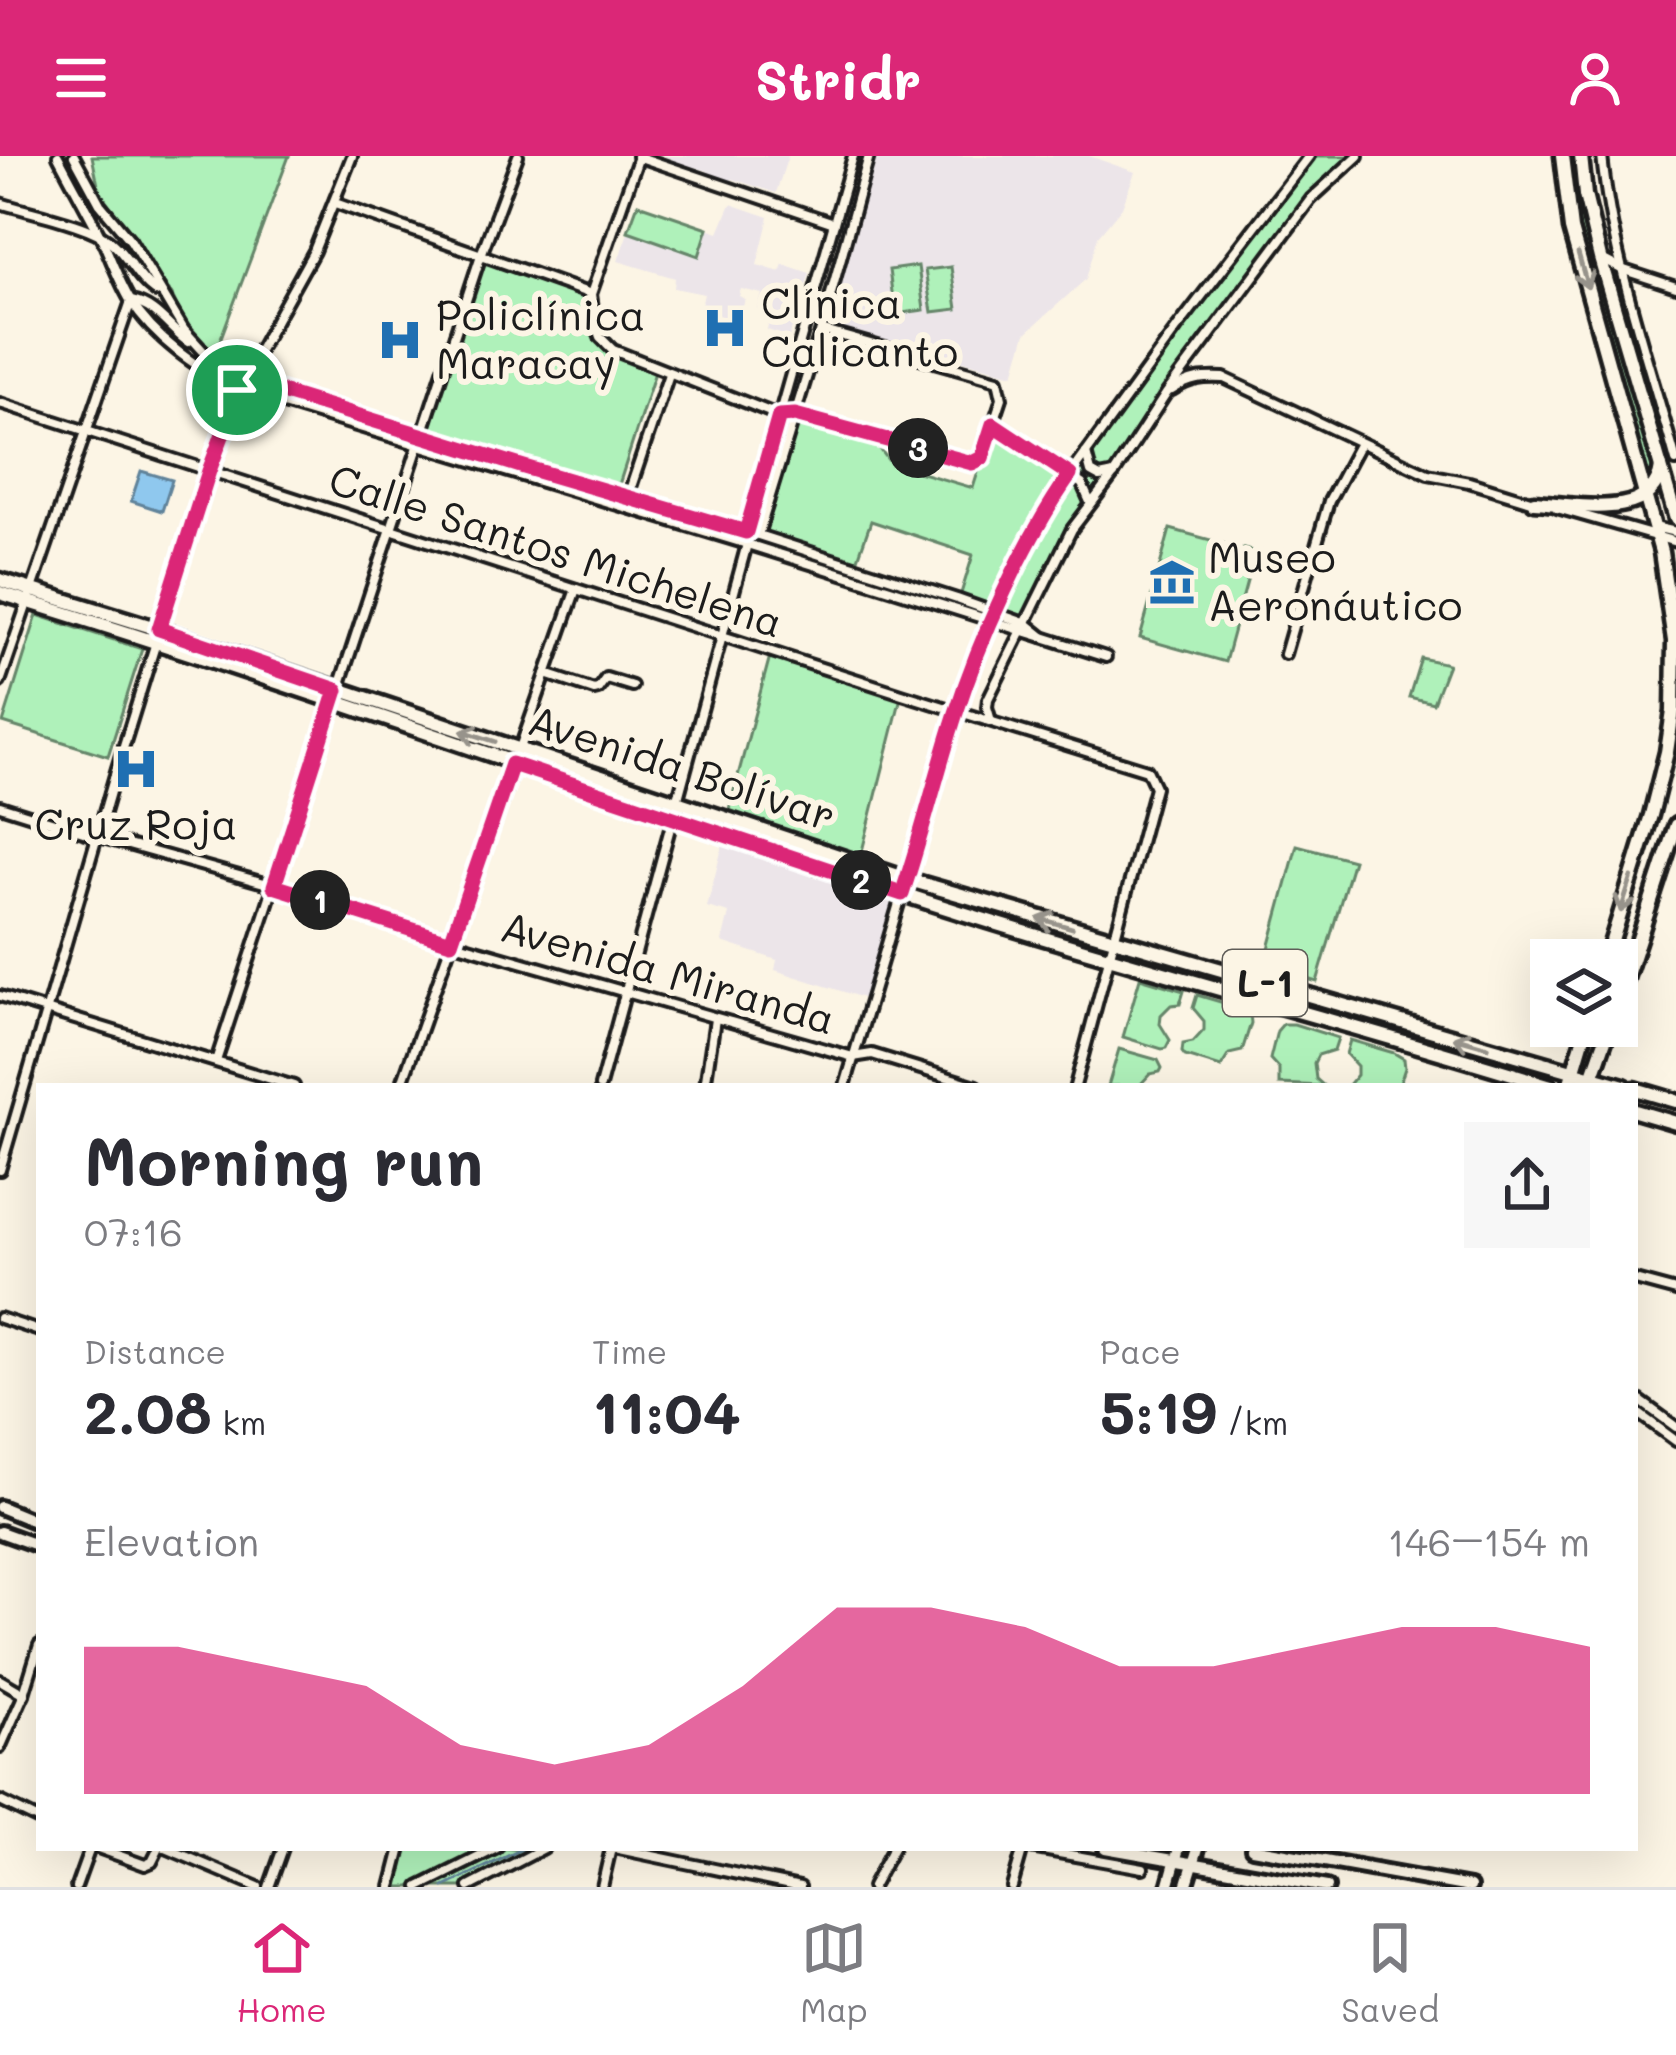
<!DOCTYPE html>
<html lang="en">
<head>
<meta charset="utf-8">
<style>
  body { margin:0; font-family:Mali,sans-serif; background:#f7f7f7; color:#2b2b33; height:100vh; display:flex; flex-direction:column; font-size:45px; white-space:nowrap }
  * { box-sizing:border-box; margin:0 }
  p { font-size:39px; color:#7c7c81 }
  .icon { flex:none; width:66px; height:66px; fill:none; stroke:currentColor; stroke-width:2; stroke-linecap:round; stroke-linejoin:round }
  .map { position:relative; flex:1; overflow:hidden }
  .sheet { position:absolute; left:36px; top:927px; width:1602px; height:768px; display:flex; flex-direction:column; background:#fff; border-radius:0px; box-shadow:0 12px 48px #0002 }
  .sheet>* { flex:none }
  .fabs { position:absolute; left:1530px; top:783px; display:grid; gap:24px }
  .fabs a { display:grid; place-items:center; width:108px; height:108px; border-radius:0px; background:#fff; box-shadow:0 12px 48px #0002; font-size:60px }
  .pin { position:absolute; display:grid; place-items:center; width:102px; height:102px; color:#fff; margin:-51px; border:6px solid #fff; border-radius:50%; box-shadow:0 3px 12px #0007 }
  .km { position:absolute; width:60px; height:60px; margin:-30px; border-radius:50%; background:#222; color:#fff; font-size:33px; line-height:60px; text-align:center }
  .round { display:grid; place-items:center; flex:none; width:126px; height:126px; border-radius:0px; background:#f7f7f7 }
  .head { display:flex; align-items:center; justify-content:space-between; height:204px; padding:0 48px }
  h1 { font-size:66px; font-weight:700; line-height:90px }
  .stats { display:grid; grid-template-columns:repeat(3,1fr); gap:18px; height:204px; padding:12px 48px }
  .stats div { display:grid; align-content:center }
  .stats b { font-size:60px; font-weight:700 }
  .stats small { font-size:33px; font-weight:400 }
  .stats p { font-size:33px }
  .chart { height:336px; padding:24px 48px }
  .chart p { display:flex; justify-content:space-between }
  .chart svg { width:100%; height:216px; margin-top:12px; fill:#db2777; opacity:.7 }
  header { display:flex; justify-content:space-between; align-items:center; height:156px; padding:0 48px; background:#db2777; color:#fff; font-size:54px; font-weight:700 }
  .tab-bar { display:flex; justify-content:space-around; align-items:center; height:168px; border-top:3px solid #e1e1e2; background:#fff; font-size:33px; color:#7c7c81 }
  .tab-bar a { display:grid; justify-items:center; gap:6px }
  .tab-bar .current { color:#db2777 }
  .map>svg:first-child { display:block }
  .built { fill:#ece5e9 }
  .green { fill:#aff1ba; stroke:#66866b; stroke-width:3 }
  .water { fill:#8fc8ee; stroke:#61839a; stroke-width:3 }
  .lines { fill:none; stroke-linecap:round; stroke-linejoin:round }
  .stream { stroke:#61839a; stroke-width:3 }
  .street-casing { stroke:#1c1c1c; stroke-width:16 }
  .secondary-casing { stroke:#1c1c1c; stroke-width:20 }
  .primary-casing { stroke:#1c1c1c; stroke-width:21 }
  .street { stroke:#fcf5e5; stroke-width:8 }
  .secondary { stroke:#fcf5e5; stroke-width:10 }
  .primary { stroke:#fcf5e5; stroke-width:12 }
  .oneway { stroke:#97938b }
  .route-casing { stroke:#fff; stroke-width:24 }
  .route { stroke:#db2777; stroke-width:15 }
  .labels { text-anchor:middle; stroke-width:12; stroke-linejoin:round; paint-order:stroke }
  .shield { fill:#fcf5e5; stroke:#5f5d58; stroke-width:3 }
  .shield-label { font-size:39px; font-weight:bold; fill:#1c1c1c }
  .poi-label { font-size:42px; fill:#1c1c1c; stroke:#fcf5e5; text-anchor:start }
  .street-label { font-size:42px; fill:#1c1c1c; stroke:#fcf5e5 }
</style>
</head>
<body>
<header><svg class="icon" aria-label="menu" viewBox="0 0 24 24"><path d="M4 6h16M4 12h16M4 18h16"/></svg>Stridr<svg class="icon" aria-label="person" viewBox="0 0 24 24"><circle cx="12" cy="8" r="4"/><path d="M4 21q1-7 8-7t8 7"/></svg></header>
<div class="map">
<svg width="1676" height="1731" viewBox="0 0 1676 1731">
  <rect width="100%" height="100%" fill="#fcf5e5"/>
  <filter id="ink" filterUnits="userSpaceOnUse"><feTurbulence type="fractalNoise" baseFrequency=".00833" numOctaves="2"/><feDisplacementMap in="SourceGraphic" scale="24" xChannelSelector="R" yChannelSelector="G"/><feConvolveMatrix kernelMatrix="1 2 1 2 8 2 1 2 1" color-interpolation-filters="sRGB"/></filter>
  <g filter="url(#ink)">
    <g class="built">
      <path d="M663,0H788L776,37L733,23L727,27L707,20L708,15L694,11L691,16L671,9L672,3Z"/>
      <path d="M875,0H1089L1135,16L1122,51L1098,80L1086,123L1026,177L1014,218L830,171Z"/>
      <path d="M638,48L719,76L731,48L769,61L757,109L780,116L783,108L810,117L789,181L767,174L771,158L758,154L762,138L741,133L739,140L745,143L739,165L700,154L704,138L674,132L675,122L618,105Z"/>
      <path d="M723,688L894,745L863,842L775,814L777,804L722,786L729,757L707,751Z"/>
    </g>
    <g class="green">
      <path d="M92,0H289L213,203L196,191L172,139L99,34Z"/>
      <path d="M1309,0H1360L1311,43L1084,348L1068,372L1025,467L959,444L973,399L871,365L855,411L758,379L795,259L870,279L891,308L973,332L993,269L1069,315Z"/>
      <path d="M1562,0H1581L1585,39L1662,308L1645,342L1582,109Z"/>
      <path d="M638,48L708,72L699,100L628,75Z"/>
      <path d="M483,103L588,141C594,195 608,196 655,216L617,335L427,275Z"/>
      <path d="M918,110L924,154L895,158L889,114Z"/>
      <path d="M951,111L957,153L932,156L925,114Z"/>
      <path d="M1170,373L1255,396L1225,506L1140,482Z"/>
      <path d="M37,459L142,493L108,600L3,567Z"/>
      <path d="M770,500L901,541L861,699L728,657Z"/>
      <path d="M1421,502L1448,508L1433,547L1409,541Z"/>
      <path d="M1297,689L1353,704L1317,826L1264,811Z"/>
      <path d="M1140,822L1184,835L1180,848L1171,849L1161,859L1160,868L1170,884L1166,892L1162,893L1123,881Z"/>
      <path d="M1197,839L1241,852L1250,858L1251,867L1242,895L1229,898L1221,911L1185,900L1182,896L1183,888L1193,886L1204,874V865L1193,852Z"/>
      <path d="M1283,868H1294L1338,882L1334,894L1318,899L1314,907L1316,923L1324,930L1279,928V913L1270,903L1277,875Z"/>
      <path d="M1350,884L1394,897L1404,903L1405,912L1399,930H1348L1357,919V910L1346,898Z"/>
      <path d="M1119,893L1158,904L1162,912L1160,916L1150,918L1139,930H1108Z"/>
      <path d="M407,1692H487L410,1731H397Z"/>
      <path d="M503,1692L533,1695L464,1731H427Z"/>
    </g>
    <path class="water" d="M141,315L172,324L162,355L131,345Z"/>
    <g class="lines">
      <path class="stream" d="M444,1731L524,1692"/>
      <g class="street-casing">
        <g id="street">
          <path d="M58,0C71,25 85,50 98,75C109,97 117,122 130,144C155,184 197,211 237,234L747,388L1043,481L1027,468L957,443L758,379L637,346L243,224L215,208L184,174L131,85L100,48L74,0"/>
          <path d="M637,0L834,67"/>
          <path d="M639,0L591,138L595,167L600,181L613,194L780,260L795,259L972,307L982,302L1002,242L998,224L821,174"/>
          <path d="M1602,0C1612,104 1649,205 1676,305"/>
          <path d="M0,47C28,56 90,68 111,86C129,101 136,122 156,136"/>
          <path d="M335,47L591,138"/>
          <path d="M1600,102L1621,113L1676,131"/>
          <path d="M1172,234C1190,222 1203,221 1224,222L1428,318L1469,326L1537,347"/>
          <path d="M0,247L902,538L1147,614L1155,631L1075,930"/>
          <path d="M993,268L1082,328L1090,346"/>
          <path d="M1086,297L1091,316L1100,321L1114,318"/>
          <path d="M627,343L669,218"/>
          <path d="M1557,352L1676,386"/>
          <path d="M1654,371L1676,376"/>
          <path d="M758,379L821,174L869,0"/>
          <path d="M1043,481L1106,501"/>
          <path d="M1285,498L1329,345L1360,287"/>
          <path d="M546,518L594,534L598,533L606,522L632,530"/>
          <path d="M0,526L131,145C157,150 168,172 188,186"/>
          <path d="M991,565L987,551L988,543L1072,373L1114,318L1166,238L1311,43L1358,0"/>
          <path d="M0,650L96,680L275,730L451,786L853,901L872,898L976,930"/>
          <path d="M0,840L294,930"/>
          <path d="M216,905L481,99L518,0"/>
          <path d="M401,930L576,433"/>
          <path d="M600,930L747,388L746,376L853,0"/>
          <path d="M705,930L715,863"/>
          <path d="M845,930L956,555L992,465L1046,352L1177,172L1309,0"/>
          <path d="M0,1014L117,612L209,315L237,234L314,95L352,0"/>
          <path d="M1635,1124L1676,1135"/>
          <path d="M0,1162L39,1175"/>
          <path d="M1635,1241L1676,1271"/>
          <path d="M1635,1255L1676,1285"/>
          <path d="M0,1524L24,1538"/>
          <path d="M0,1592L24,1538L39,1489"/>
          <path d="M0,1645L39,1664"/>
          <path d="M98,1692L145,1709L152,1706L159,1692"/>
          <path d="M166,1692L258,1731"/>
          <path d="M614,1692L800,1731"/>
          <path d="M1031,1692L1143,1712"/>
          <path d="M76,1731L90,1692"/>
          <path d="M269,1731L283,1692"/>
          <path d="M391,1731L401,1692"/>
          <path d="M419,1731L497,1692"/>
          <path d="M469,1731L544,1692"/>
          <path d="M602,1731L611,1692"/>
          <path d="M872,1731L893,1692"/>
          <path d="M1012,1731L1023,1692"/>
        </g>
      </g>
      <g class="secondary-casing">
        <g id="secondary">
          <path d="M0,1351L39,1367"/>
          <path d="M0,1376L39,1390"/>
          <path d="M1105,1692L1327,1731"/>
          <path d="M1252,1692L1470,1731"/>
          <path d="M1168,1731L1179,1692"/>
          <path d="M1186,1731L1198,1692"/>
        </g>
      </g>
      <g class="primary-casing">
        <g id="primary">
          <path d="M1562,0L1571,73L1661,396L1674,485L1673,555L1667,596L1651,659L1606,804"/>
          <path d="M1581,0L1585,39L1600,102L1676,363"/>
          <path d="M1534,346C1574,348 1654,367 1661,311"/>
          <path d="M0,424L159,473L913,725L1624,930"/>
          <path d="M0,437C301,529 598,638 897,736C1113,807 1334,862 1551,930"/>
          <path d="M1617,850L1676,669"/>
          <path d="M1569,930L1587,870"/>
          <path d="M1589,930L1610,870"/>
          <path d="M1635,933L1676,945"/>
          <path d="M1635,955L1676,967"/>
        </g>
      </g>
      <use href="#street" class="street"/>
      <use href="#secondary" class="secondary"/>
      <use href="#primary" class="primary"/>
    </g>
    <defs><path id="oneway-shaft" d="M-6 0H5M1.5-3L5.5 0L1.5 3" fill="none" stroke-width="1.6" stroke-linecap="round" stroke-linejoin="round" transform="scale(3)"/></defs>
    <g class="oneway">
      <use href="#oneway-shaft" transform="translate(1583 115) rotate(74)"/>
      <use href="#oneway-shaft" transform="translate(478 580) rotate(-162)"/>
      <use href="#oneway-shaft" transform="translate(1626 739) rotate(108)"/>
      <use href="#oneway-shaft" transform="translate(1055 767) rotate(-164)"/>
      <use href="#oneway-shaft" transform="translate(1471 886) rotate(-164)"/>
    </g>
  </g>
  <g class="lines" filter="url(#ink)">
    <g class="route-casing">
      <path id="route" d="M243,224L524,311L746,376L779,260L795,259L972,307L982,302L993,268L1070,319C1024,384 979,484 955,560C936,619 922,679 902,738L512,608L451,786L274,730L337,534L159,473L209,315Z"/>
    </g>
    <use href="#route" class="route"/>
  </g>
  <defs>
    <g id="hospital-bare" transform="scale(3.6)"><path d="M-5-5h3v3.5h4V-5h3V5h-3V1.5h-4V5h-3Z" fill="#1f6fb2" stroke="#fcf5e5" stroke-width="2.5" paint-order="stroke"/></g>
    <g id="museum-bare" transform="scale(3.6)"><path d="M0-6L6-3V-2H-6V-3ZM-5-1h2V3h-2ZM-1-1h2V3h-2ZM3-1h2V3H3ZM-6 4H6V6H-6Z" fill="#1f6fb2" stroke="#fcf5e5" stroke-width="2.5" paint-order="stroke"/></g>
  </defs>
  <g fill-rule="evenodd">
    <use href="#hospital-bare" x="725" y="172"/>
    <use href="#hospital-bare" x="400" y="184"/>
    <use href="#museum-bare" x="1172" y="426"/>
    <use href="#hospital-bare" x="136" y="613"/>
  </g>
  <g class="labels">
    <rect class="shield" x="1223" y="794" width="84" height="66" rx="9"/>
    <g class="shield-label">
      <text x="1265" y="841">L-1</text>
    </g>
    <g class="poi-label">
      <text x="761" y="163">Clínica<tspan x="761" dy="48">Calicanto</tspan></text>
      <text x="436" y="175">Policlínica<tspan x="436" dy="48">Maracay</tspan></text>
      <text x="1208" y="417">Museo<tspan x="1208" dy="48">Aeronáutico</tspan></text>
      <text x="136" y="684" text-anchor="middle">Cruz Roja</text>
    </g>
    <g class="street-label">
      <text transform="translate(556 395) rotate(18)" y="15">Calle Santos Michelena</text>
      <text transform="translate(682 612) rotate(18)" y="15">Avenida Bolívar</text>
      <text transform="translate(668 817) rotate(16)" y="15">Avenida Miranda</text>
    </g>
  </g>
</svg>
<div class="fabs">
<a><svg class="icon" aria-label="layers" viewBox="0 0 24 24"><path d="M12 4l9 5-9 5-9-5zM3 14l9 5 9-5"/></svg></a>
</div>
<div class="pin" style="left:237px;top:234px;background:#1e9e55"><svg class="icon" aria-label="arrive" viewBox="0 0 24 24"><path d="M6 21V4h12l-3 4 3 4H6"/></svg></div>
<b class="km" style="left:320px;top:744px">1</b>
<b class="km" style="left:861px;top:724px">2</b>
<b class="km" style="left:918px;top:292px">3</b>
<section class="sheet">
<div class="head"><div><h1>Morning run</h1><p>07:16</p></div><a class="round"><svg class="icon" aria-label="share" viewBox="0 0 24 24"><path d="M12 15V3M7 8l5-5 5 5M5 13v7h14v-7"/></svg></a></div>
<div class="stats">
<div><p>Distance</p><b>2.08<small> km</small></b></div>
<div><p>Time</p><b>11:04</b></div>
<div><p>Pace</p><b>5:19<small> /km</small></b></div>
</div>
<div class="chart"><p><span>Elevation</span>146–154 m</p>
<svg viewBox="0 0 160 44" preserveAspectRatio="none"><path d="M0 44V14L10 14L20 18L30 22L40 34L50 38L60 34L70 22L80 6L90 6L100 10L110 18L120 18L130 14L140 10L150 10L160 14V44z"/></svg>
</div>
</section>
</div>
<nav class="tab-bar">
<a class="current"><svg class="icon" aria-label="home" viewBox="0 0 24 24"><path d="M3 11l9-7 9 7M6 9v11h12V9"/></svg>Home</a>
<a><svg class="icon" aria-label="map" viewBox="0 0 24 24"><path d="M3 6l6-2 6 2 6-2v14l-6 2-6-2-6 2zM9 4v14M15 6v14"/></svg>Map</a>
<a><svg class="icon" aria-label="saved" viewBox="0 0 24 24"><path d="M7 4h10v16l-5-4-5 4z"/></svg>Saved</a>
</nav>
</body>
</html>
